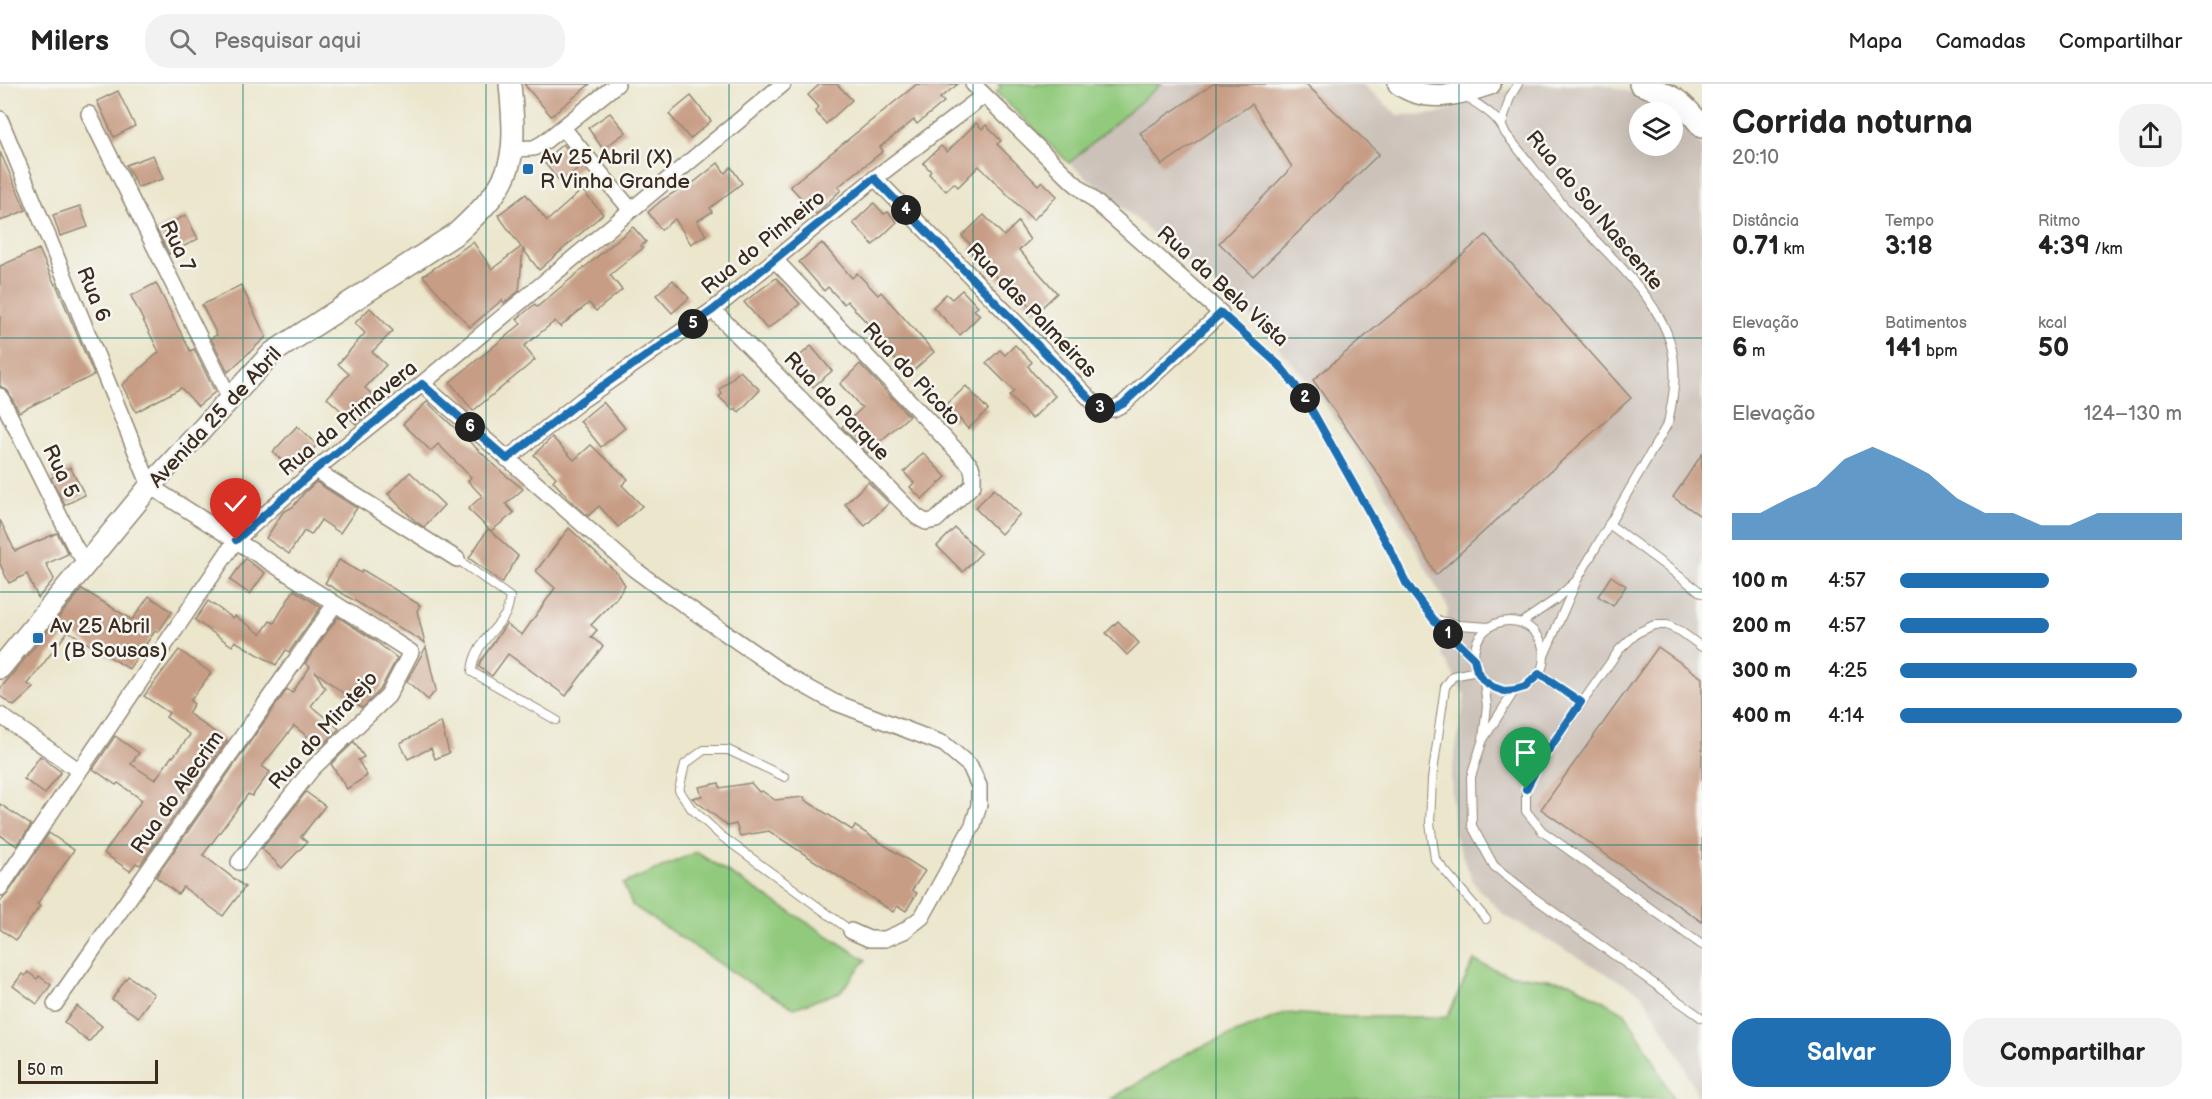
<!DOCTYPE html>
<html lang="pt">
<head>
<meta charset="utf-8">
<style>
  body { margin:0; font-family:"Balsamiq Sans",sans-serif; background:#f2f2f2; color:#222; height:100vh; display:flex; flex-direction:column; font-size:22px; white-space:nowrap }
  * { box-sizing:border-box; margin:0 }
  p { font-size:20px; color:#767676 }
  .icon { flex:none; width:33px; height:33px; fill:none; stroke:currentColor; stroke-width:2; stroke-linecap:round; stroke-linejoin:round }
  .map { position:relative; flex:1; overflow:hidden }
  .panel { display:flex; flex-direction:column; background:#fff; width:510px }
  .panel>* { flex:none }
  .tools { position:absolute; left:1629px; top:18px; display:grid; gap:12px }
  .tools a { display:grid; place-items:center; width:54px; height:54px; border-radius:50%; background:#fff; box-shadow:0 6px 24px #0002; font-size:30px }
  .scale { position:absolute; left:18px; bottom:15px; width:140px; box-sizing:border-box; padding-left:6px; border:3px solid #3b2a1e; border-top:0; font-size:16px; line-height:21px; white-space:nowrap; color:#3b2a1e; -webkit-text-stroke:4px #f6f6f2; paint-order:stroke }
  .pin { position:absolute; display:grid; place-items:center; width:51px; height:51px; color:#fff; margin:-62px -26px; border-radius:50% 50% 50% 0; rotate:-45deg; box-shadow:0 0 6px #0007 }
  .pin .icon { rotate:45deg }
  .km { position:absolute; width:30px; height:30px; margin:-15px; border-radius:50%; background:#222; color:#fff; font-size:16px; line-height:30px; text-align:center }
  .round { display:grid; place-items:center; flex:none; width:63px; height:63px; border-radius:24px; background:#f2f2f2 }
  .headline { display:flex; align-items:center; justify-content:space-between; height:102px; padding:0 30px }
  h1 { font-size:33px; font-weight:700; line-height:45px }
  .figures { display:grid; grid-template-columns:repeat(3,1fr); gap:9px; height:102px; padding:6px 30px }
  .figures div { display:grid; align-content:center }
  .figures b { font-size:26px; font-weight:700 }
  .figures small { font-size:16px; font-weight:400 }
  .figures p { font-size:16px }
  .chart { height:168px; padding:12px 30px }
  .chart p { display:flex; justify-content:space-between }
  .chart svg { width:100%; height:108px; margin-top:6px; fill:#1f6fb2; opacity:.7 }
  .cta { display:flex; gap:12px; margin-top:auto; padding:12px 30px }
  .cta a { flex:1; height:69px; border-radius:24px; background:#1f6fb2; color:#fff; font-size:24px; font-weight:700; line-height:69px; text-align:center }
  .cta a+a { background:#f2f2f2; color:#222 }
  ul { padding:0 30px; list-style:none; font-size:20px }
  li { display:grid; grid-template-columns:96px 72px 1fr; align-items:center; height:45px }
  li i { height:15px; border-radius:8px; background:#1f6fb2 }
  header { display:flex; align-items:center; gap:36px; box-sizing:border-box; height:84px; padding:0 30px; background:#fff; border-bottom:2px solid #e0e0e0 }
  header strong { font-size:28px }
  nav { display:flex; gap:33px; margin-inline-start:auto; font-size:21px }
  .search { width:420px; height:54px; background:#f2f2f2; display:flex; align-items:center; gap:15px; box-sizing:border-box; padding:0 21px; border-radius:24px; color:#767676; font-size:22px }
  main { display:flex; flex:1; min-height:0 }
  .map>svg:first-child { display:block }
  .industrial { fill:#ccc2b9; fill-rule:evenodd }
  .green { fill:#92ca7d; stroke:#667a4e; stroke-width:1.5 }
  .building { fill:#c89d85 }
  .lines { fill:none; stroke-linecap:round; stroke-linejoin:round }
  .lane-casing { stroke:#938875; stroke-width:10 }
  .street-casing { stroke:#938875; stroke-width:18 }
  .secondary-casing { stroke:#938875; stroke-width:24 }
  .lane { stroke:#fff; stroke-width:8 }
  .street { stroke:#fff; stroke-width:15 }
  .secondary { stroke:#fff; stroke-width:21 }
  .route-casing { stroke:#fff; stroke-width:12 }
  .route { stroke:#1f6fb2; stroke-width:8 }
  .grid { fill:none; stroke:#0f766e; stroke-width:1.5; stroke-opacity:0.55 }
  .poi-dot { fill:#1f6fb2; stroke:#f6f6f2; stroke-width:2 }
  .labels { text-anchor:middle; stroke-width:5; stroke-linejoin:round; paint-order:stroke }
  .poi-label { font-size:21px; fill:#3b2a1e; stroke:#f6f6f2; text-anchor:start }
  .street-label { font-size:21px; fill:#3b2a1e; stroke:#f6f6f2 }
</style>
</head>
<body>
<header>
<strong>Milers</strong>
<div class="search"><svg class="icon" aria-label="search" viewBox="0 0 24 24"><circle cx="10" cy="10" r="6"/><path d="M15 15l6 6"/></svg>Pesquisar aqui</div>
<nav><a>Mapa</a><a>Camadas</a><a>Compartilhar</a></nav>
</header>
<main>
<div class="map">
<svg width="1702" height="1015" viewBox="0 0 1702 1015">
  <rect width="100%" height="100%" fill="#f6f6f2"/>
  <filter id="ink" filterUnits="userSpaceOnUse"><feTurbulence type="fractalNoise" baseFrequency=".0167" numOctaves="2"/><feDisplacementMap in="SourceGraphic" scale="12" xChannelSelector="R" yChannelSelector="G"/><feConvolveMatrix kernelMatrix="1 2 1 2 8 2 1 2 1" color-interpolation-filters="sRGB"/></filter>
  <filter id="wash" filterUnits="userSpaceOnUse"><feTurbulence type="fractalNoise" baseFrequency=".008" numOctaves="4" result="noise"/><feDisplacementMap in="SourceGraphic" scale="24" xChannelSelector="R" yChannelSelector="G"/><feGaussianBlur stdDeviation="1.35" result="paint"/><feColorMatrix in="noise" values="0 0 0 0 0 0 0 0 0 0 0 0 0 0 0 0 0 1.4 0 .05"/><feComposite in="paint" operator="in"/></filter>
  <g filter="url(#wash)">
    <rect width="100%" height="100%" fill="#ebe6cc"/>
    <path class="industrial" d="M1161,0H1362L1398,31L1436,30L1525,0H1602L1659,16L1680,31L1702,63V1015H1699L1679,971L1642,910L1504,831L1474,800L1454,751L1451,694L1465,611L1442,571L1448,524L1390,417L1312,301L1248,229L1069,79ZM1640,28H1672V62H1640Z"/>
    <g class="green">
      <path d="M998,0H1161L1069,79L996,8L1001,4Z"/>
      <path d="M696,768L866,876L840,908L794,924L743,895L632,821L623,800Z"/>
      <path d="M1474,877L1506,890L1570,898L1625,929L1652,973L1673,1015H1111L1191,967L1285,929L1348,933H1447Z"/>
    </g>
    <g id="blocks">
      <g class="building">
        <path d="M524,0H590L551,32Z"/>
        <path d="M820,0H837L852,16L826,40L815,27L819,23L808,11Z"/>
        <path d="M917,0H958L940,14L944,18L917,40L914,36L880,63L883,67L838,103L841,106L816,130L790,102Z"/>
        <path d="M1213,0H1306L1379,70L1253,192L1219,159L1292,83L1252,20L1162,81L1140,49Z"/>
        <path d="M118,7L135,42L114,53L97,17Z"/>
        <path d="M691,12L711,37L690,55L669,30Z"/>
        <path d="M610,29L626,48L603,65L588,44Z"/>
        <path d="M976,39L982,45L986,41L1001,57L997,60L1038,101L1042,97L1057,112L1033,136L979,82L958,103L954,99L946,107L929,90L931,87L923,79L941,62L947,68Z"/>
        <path d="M563,60L582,82L561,99L543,77Z"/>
        <path d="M0,68L26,126L0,137Z"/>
        <path d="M153,71L163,95L138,103L126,81Z"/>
        <path d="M718,79L725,89L731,83L742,99L710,124L712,128L697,137L706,151L691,160L675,135L661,146L648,128L662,116L692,97L693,99Z"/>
        <path d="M582,106L603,130L539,186L523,165L519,207L504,219L502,216L470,243L423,192L473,158L492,185L521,163L498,131L526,110L547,137Z"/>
        <path d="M874,119L884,130L888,128L897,138L873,161L853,139Z"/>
        <path d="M80,122L88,143L60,152L53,131Z"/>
        <path d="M186,131L198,155L169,170L157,146Z"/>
        <path d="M984,131L1004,152L1018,138L1030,156L1019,166L1057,209L1036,229L1003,194L1000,197L969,165L972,162L962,152Z"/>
        <path d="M633,143L646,158L641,162L643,164L610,191L622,206L596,227L589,219L560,243L555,237L524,262L535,276L473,327L450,298L521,240L517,235L535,220L537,223Z"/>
        <path d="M1486,151L1631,314L1436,491L1389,406L1313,296Z"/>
        <path d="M822,159L852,194L857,189L878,211L881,208L934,268L914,286L904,275L899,279L864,245L869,241L847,217L844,220L828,203L824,207L799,178Z"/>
        <path d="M39,165L55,201L56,200L94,291L19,328L8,307L0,302V182Z"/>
        <path d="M776,194L800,220L767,245L744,218Z"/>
        <path d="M673,196L689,214L672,229L656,211Z"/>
        <path d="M156,199L190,267L194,265L215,308L198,322L181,304L136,328L122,301L159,268L131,212Z"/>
        <path d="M241,201L266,253L228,288L211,254L217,251L202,221Z"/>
        <path d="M962,206L978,223L974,226L980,231L960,251L933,223L946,210L952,215Z"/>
        <path d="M370,224L393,247L372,268L386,281L365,304L381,318L356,340L327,314L349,290L338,280L365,249L355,239Z"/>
        <path d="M1015,261L1032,278L1028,282L1033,289L1055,312L1032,335L1009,312L1014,307L986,279L1000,266L1005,271Z"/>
        <path d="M811,262L832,287L813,303L803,291L806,288L795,276Z"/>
        <path d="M860,280L909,332L867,369L842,343L862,324L840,300Z"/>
        <path d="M740,287L760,306L739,328L735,324L733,326L719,313L722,310L720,305Z"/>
        <path d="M966,302L988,326L968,345L958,333L953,338L942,325Z"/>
        <path d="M427,318L503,389L523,405L506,420L514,429L491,447L468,425L482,412L468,397L471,393L438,360L431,367L403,340Z"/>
        <path d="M603,318L625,344L601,363L580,337Z"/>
        <path d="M297,342L317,361L293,387L273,368Z"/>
        <path d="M552,353L574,376L591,361L628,395L622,401L642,422L618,443L599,422L588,432L569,415L553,397L556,393L534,371Z"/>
        <path d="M923,369L946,393L922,415L910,403L914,399L904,388Z"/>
        <path d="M1702,370V433L1673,413Z"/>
        <path d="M70,383L85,411L65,421L51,394Z"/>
        <path d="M410,388L444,421L424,443L415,437L388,410Z"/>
        <path d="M316,398L357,424L340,449L321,436L311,451L304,447L289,470L266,454L283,428L293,423L304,409Z"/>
        <path d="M868,398L889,419L865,442L845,420Z"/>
        <path d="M994,405L1020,430L1001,450L975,424Z"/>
        <path d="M0,436L15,467L57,449L68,470L46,480L54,495L38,514L27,490L9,499L0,480Z"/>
        <path d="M569,444L618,490L625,501L616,515L591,541L597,546L591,553L603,562L566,612L508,570L492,592L479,583L480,578L506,540L522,551L555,504L536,487Z"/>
        <path d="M955,444L981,469L963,488L937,462Z"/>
        <path d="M488,445L518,472L502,499L469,474Z"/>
        <path d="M245,475L265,489L250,510L230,496Z"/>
        <path d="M339,476L361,489L363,486L420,521L417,527L425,559L325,499Z"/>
        <path d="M1611,492L1626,502L1613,522L1598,512Z"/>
        <path d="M82,505L132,536L149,512L172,528L158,548L155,547L129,585L68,547L28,600L34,604L14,622L0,612V605Z"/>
        <path d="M294,506L321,523L289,568L286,566L276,581L235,557L232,562L195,536L208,517L233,534L235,532L261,550L270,537L274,539Z"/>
        <path d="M338,533L374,556L397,574L380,606L362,624L315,587L325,604L311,622L339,645L321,663L294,642L262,682L270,688L252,712L248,710L203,771L245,803L223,832L183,803L178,810L156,793L287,605L292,609L310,583L305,579Z"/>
        <path d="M1118,537L1139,559L1127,571L1106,549Z"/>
        <path d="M426,563L436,606L428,616L407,597Z"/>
        <path d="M1658,563L1702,594V838L1541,725Z"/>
        <path d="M179,566L211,589L190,617L194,620L188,629L227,657L140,781L136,779L130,787L104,769L142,716L118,699L116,701L93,685L115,652L139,669L131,680L155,696L172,672L173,673L190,651L166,633L169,629L144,612Z"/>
        <path d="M441,638L449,669L435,675L431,664L408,675L400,659Z"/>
        <path d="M354,658L364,673L358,676L367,692L347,705L331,680Z"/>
        <path d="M40,672L61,688L45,710L24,695Z"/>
        <path d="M719,699L720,704L751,699L759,708L762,707L775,716L804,713L805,716L852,746L855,742L925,787L912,806L917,809L906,827L898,822L893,828L769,747L740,752L736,740L728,742L692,714L702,712L699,703Z"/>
        <path d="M306,708L325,722L301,753L307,758L282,784L262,765Z"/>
        <path d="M0,720L31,741L17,762L0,751Z"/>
        <path d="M49,749L74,766L37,820L40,822L16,856L0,845V818L8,809Z"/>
        <path d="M28,888L37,895L39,892L51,901L37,920L13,902L22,890L25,892Z"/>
        <path d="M128,892L154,910L138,933L112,915Z"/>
        <path d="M77,922L102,942L89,958L64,938Z"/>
      </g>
    </g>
  </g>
  <g filter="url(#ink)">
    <use href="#blocks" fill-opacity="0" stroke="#938875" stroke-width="1.5"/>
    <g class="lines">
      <g class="lane-casing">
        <g id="lane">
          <path d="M1465,12C1480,22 1499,32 1505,49C1527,75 1547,102 1569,128C1605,170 1671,220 1674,280C1676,300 1672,319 1668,339L1577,496L1544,572"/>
          <path d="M1502,40L1510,13L1518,0"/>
          <path d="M1221,229L1280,282L1305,314L1391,467L1406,499L1434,536L1474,574"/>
          <path d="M1609,440L1702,509"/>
          <path d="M457,475L510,513C509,519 508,526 505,531C492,550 473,563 472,588L556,636"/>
          <path d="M1435,536L1459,541L1489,543"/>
          <circle cx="1509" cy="572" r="35"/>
          <path d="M1521,539L1555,516L1576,497"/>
          <path d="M1702,563L1680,547L1667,541H1654L1637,549L1619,566L1539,680L1526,705V727L1542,747L1702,861"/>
          <path d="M1477,587L1453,592L1445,603L1432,695L1430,739L1435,775L1486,835"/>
          <path d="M1539,590L1581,618"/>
          <path d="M1484,597L1487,622L1483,655L1471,693L1472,742L1494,782L1533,813L1702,934"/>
          <path d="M1484,654L1515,606"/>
          <path d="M785,693L728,666H704L685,680L679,706L691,724L720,751L851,847"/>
        </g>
      </g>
      <g class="street-casing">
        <g id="street">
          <path d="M89,30L229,313"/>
          <path d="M0,35L150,402L411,568L388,612L312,685L239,778"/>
          <path d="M563,44L631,126"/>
          <path d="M513,65L534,64L543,59L617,0"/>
          <path d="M875,94L1099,324L1113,325L1123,320L1221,229L1071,96L973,0"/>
          <path d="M713,226L917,433L926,438L936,436L973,401V390L971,382L775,176"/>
          <path d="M422,300L634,485L653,499L789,593L834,618L944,660L970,682L979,702V721L973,741L922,833L904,847L885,855H869L851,847"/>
          <path d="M0,312L75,463L86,479"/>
          <path d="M507,375L582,316L713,226L875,94L983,12"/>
          <path d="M315,386L457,475"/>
          <path d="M0,631L78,686"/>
          <path d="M0,804L236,456L315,386L412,308L783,0"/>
          <path d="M55,920L335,520"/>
        </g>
      </g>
      <g class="secondary-casing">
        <g id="secondary">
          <path d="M1399,0C1427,20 1461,10 1490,0"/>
          <path d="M1640,0C1672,11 1681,15 1702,43"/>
          <path d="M0,584L150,402L272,269L457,149C516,95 517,77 510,0"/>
        </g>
      </g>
      <use href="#lane" class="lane"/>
      <use href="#street" class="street"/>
      <use href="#secondary" class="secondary"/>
    </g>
  </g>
  <g class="lines" filter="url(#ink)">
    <g class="route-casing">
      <path id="route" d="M236,456L315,386L422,300L507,375L582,316L713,226L874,94L1099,324L1113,325L1123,320L1221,229L1280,282L1305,314L1391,467L1406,499L1434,536L1474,574L1477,587L1484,597L1493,603L1504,607L1515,606L1525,603L1539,590L1581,618L1539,680L1526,705"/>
    </g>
    <use href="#route" class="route"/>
  </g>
  <path class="grid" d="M243,0V1015M486,0V1015M729,0V1015M973,0V1015M1216,0V1015M1459,0V1015M0,254H1702M0,508H1702M0,761H1702"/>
  <g class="poi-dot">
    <rect x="522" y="79" width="12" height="12" rx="3"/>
    <rect x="32" y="548" width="12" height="12" rx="3"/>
  </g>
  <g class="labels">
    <g class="poi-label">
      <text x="540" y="80">Av 25 Abril (X)<tspan x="540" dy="24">R Vinha Grande</tspan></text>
      <text x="50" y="549">Av 25 Abril<tspan x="50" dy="24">1 (B Sousas)</tspan></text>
    </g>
    <g class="street-label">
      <text transform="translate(1595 126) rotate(50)" y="7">Rua do Sol Nascente</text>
      <text transform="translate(763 158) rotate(-39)" y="7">Rua do Pinheiro</text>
      <text transform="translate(178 162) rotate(64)" y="7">Rua 7</text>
      <text transform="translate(1223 202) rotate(42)" y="7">Rua da Bela Vista</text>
      <text transform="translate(94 210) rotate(68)" y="7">Rua 6</text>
      <text transform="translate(1032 226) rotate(46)" y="7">Rua das Palmeiras</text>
      <text transform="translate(912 290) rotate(47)" y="7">Rua do Picoto</text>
      <text transform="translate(837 322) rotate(46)" y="7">Rua do Parque</text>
      <text transform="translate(215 333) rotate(-47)" y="7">Avenida 25 de Abril</text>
      <text transform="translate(348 334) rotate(-39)" y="7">Rua da Primavera</text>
      <text transform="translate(61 387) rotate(64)" y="7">Rua 5</text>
      <text transform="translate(323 646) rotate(-48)" y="7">Rua do Miratejo</text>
      <text transform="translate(177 708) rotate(-55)" y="7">Rua do Alecrim</text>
    </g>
  </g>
</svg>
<div class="tools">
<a><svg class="icon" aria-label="layers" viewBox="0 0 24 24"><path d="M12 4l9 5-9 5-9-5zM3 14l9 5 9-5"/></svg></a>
</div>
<div class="scale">50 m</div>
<div class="pin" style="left:1526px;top:705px;background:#1e9e55"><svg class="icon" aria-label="arrive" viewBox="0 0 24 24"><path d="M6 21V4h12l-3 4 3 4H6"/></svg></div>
<div class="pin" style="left:236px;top:456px;background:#d93025"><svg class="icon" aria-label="check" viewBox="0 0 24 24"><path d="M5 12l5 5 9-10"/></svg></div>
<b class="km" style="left:1448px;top:550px">1</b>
<b class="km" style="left:1305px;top:314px">2</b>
<b class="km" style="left:1100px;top:324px">3</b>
<b class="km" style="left:906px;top:126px">4</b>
<b class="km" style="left:693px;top:240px">5</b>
<b class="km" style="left:470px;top:343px">6</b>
</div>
<section class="panel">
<div class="headline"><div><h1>Corrida noturna</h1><p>20:10</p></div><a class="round"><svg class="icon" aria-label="share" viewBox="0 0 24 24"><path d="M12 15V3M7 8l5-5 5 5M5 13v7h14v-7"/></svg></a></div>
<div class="figures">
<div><p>Distância</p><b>0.71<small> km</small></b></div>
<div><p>Tempo</p><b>3:18</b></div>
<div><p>Ritmo</p><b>4:39<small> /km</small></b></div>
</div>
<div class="figures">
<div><p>Elevação</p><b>6<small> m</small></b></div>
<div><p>Batimentos</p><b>141<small> bpm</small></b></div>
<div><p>kcal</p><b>50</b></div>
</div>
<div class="chart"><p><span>Elevação</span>124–130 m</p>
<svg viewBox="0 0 160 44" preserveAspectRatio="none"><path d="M0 44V33L10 33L20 27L30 22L40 11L50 6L60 11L70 17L80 27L90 33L100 33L110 38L120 38L130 33L140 33L150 33L160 33V44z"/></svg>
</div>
<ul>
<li><b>100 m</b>4:57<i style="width:53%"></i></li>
<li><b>200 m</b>4:57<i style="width:53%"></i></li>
<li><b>300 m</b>4:25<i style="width:84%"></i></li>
<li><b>400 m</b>4:14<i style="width:100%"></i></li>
</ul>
<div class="cta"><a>Salvar</a><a>Compartilhar</a></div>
</section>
</main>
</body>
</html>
